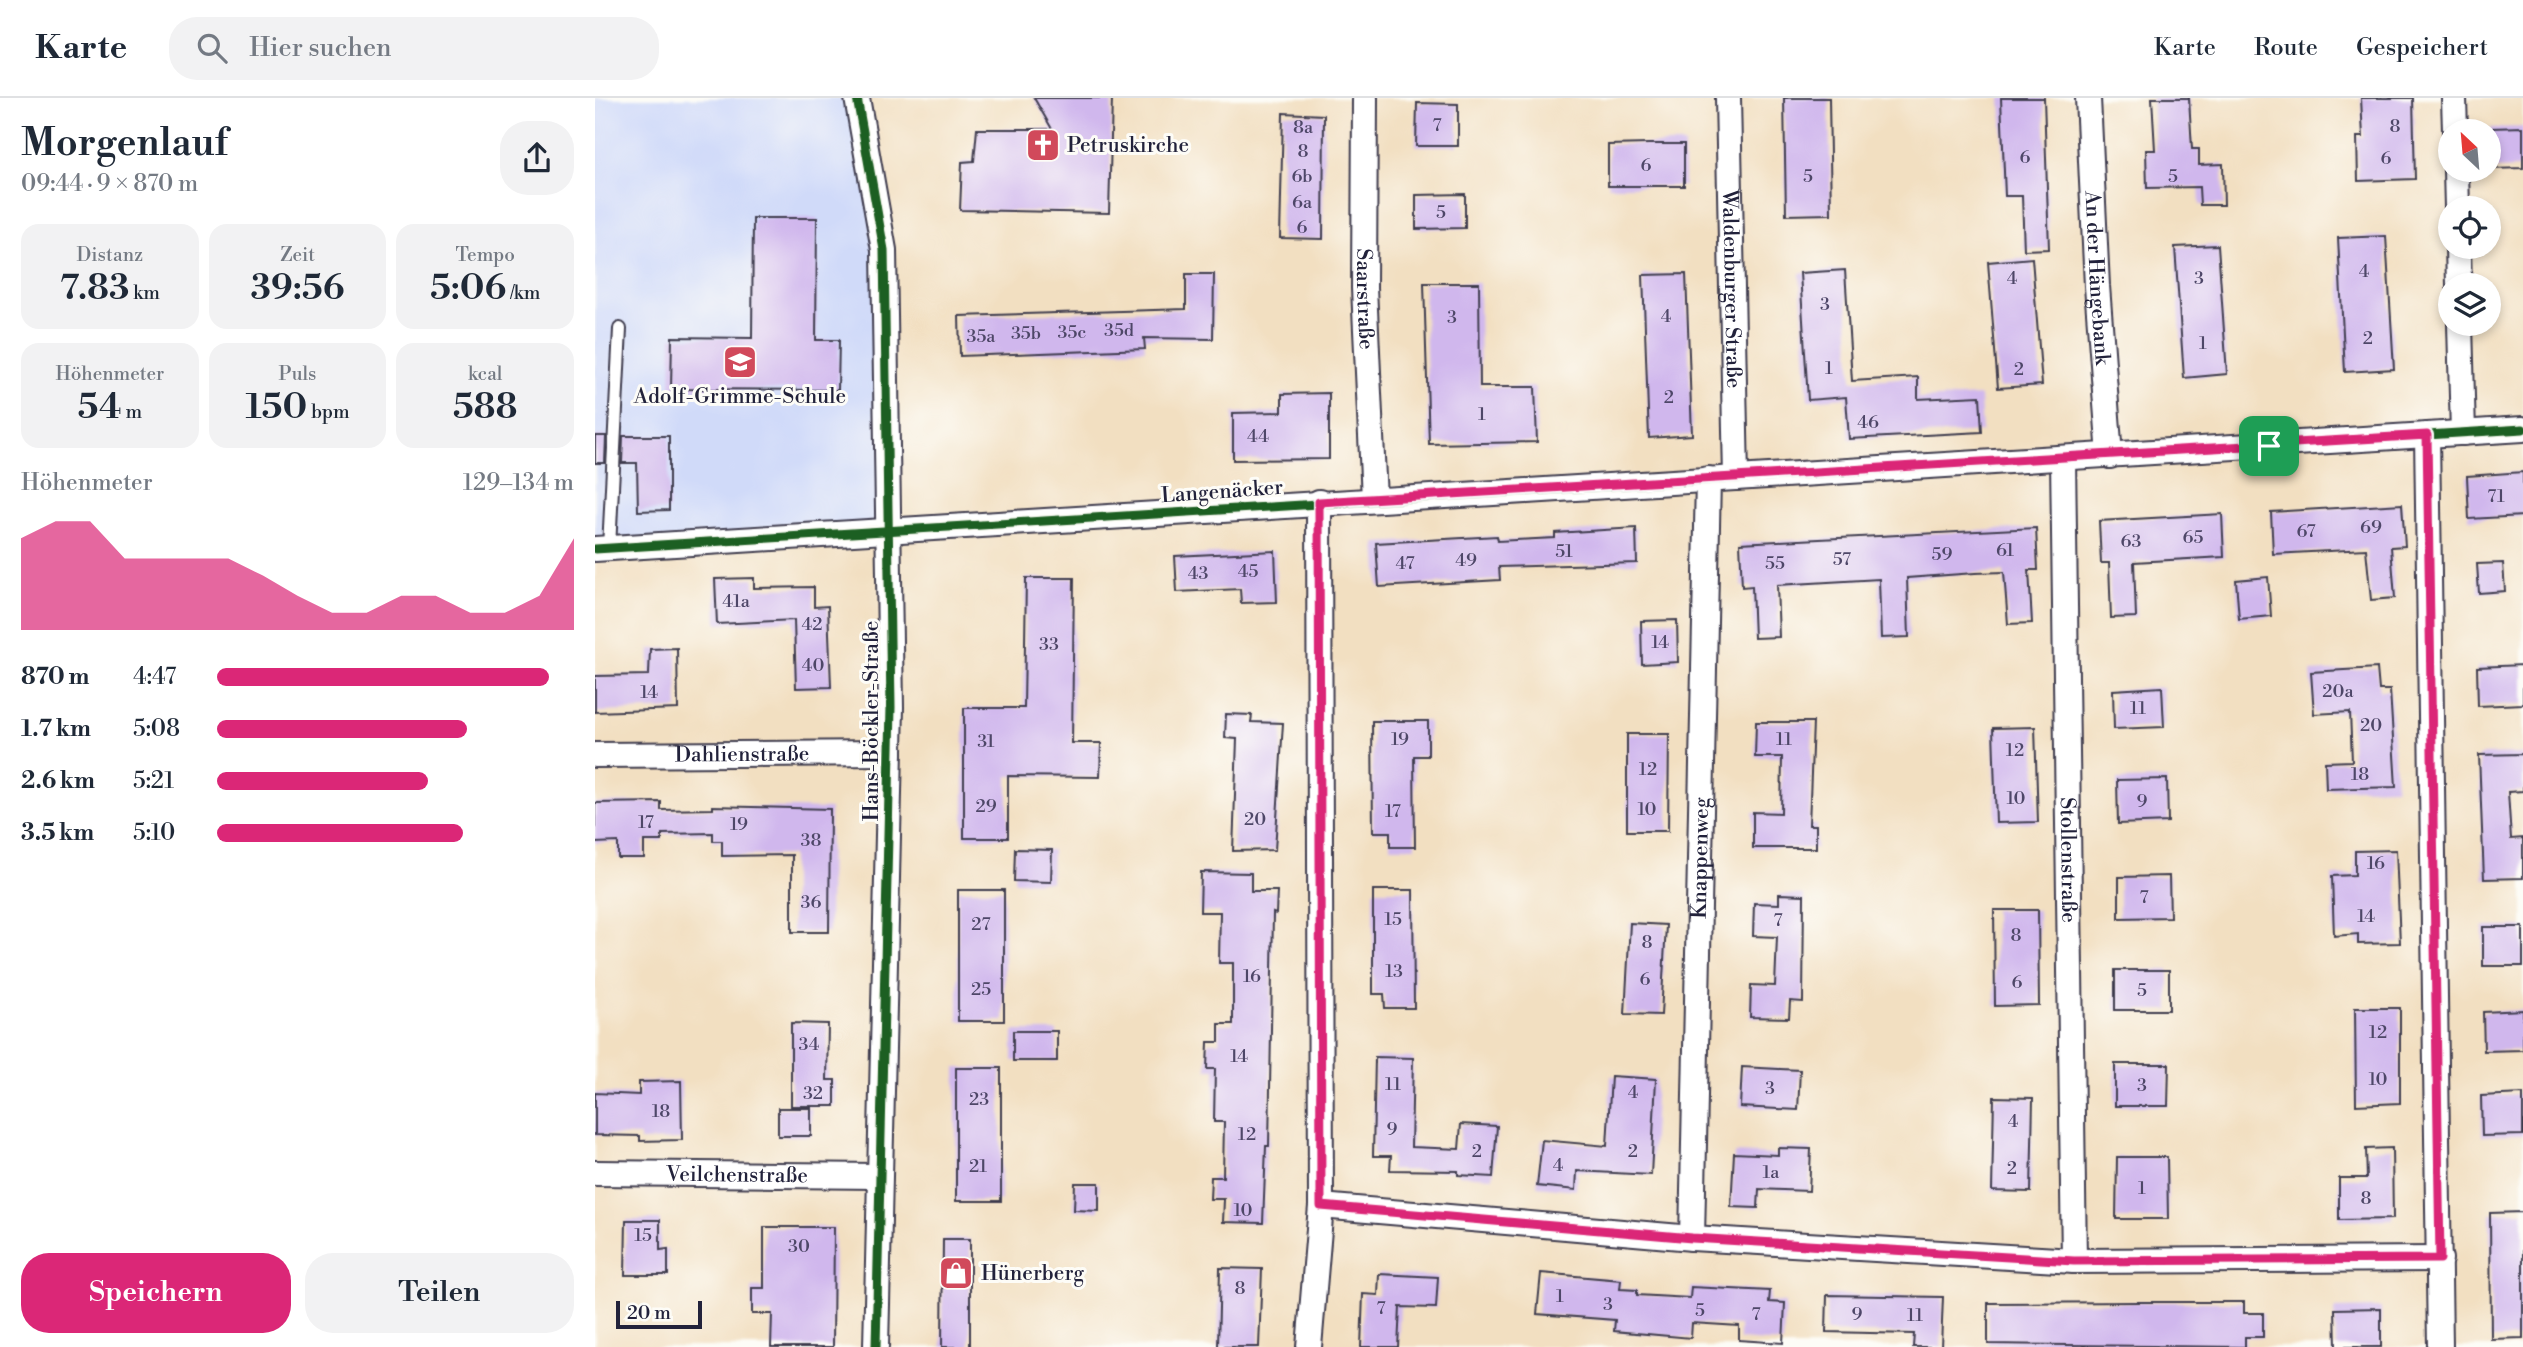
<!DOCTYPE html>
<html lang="de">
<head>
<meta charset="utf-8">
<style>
  body { margin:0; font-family:"Libre Bodoni",serif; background:#f2f2f3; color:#1f2937; height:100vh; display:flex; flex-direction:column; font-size:26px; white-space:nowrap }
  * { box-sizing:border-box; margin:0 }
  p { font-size:23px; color:#747a83 }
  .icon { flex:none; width:38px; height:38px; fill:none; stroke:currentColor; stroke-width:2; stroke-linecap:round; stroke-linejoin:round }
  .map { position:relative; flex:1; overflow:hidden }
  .panel { display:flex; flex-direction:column; background:#fff; width:595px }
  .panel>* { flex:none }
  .needle { width:46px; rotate:334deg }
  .tools { position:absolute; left:1843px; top:21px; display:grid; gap:14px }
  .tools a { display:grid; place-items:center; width:63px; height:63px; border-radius:50%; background:#fff; box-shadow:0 4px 10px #0003; font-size:35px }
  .scale { position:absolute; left:21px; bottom:18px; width:86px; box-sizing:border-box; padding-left:7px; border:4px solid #22223b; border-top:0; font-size:19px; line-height:24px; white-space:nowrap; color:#22223b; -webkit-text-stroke:5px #fdfcf7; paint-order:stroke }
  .pin { position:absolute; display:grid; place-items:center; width:60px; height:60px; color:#fff; margin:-30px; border-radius:14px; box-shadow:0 4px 10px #0006 }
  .round { display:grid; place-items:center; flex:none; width:74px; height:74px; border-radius:28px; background:#f2f2f3 }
  .summary { display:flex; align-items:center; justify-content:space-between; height:119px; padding:0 21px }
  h1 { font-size:38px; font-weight:600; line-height:52px }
  .figures { display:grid; grid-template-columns:repeat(3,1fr); gap:10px; height:119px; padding:7px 21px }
  .figures div { display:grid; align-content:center; border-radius:18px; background:#f2f2f3; text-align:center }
  .figures b { font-size:35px; font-weight:600 }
  .figures small { font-size:19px; font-weight:400 }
  .figures p { font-size:19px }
  .chart { height:196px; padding:14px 21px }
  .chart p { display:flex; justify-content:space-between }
  .chart svg { width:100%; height:126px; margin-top:7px; fill:#db2777; opacity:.7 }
  .action { display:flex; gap:14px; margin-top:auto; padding:14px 21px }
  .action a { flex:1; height:80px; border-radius:28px; background:#db2777; color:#fff; font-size:28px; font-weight:600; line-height:80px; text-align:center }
  .action a+a { background:#f2f2f3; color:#1f2937 }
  ul { padding:0 21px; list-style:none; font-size:23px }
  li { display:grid; grid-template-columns:112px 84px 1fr; align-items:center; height:52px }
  li i { height:18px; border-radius:9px; background:#db2777 }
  header { display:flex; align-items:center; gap:42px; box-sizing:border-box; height:98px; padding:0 35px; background:#fff; border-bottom:2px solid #e0e1e3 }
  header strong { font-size:33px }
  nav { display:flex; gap:38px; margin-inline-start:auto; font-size:24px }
  .search { width:490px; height:63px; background:#f2f2f3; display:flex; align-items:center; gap:18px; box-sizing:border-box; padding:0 24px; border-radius:28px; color:#747a83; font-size:26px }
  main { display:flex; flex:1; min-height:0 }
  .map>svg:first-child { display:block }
  .built { fill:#d0daf9 }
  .building { fill:#d0b7ed }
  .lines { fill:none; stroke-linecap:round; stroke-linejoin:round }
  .service-casing { stroke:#413e4f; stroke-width:16 }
  .minor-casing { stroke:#413e4f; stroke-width:28 }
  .service { stroke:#fff; stroke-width:12 }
  .minor { stroke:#fff; stroke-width:24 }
  .cycleway-casing { stroke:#fdfcf7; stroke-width:13 }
  .cycleway { stroke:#1b5e20; stroke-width:9 }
  .route-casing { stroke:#fff; stroke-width:14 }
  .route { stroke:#db2777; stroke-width:9 }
  .labels { text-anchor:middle; stroke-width:6; stroke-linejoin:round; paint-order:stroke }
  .number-label { font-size:18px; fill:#4e4768 }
  .poi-label { font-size:21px; fill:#22223b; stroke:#fdfcf7; text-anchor:start }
  .street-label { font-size:21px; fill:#22223b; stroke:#fdfcf7 }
</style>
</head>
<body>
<header>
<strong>Karte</strong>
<div class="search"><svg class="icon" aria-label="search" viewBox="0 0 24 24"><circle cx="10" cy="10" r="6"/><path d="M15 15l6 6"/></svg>Hier suchen</div>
<nav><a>Karte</a><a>Route</a><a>Gespeichert</a></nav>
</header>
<main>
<section class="panel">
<div class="summary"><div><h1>Morgenlauf</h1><p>09:44 · 9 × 870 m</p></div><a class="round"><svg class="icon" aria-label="share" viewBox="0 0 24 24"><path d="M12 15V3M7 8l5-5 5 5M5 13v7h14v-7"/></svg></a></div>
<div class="figures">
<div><p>Distanz</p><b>7.83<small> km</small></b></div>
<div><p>Zeit</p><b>39:56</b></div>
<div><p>Tempo</p><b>5:06<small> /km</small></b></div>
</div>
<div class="figures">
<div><p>Höhenmeter</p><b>54<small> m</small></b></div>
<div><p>Puls</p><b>150<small> bpm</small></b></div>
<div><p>kcal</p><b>588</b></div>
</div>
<div class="chart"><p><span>Höhenmeter</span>129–134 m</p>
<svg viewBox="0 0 160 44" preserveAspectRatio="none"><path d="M0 44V12L10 6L20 6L30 19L40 19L50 19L60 19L70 25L80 32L90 38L100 38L110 32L120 32L130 38L140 38L150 32L160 12V44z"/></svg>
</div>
<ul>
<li><b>870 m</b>4:47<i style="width:93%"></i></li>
<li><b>1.7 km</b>5:08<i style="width:70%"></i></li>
<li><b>2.6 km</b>5:21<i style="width:59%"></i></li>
<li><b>3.5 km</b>5:10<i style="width:69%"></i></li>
</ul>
<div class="action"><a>Speichern</a><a>Teilen</a></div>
</section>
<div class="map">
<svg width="1928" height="1249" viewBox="0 0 1928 1249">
  <rect width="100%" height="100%" fill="#fdfcf7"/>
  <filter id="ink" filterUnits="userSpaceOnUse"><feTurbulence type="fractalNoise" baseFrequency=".0143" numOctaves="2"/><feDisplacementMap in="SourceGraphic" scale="14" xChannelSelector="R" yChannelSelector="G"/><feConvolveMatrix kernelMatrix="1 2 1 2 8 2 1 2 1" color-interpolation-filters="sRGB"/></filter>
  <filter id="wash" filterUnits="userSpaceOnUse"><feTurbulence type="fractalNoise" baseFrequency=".00686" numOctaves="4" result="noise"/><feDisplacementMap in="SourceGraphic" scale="28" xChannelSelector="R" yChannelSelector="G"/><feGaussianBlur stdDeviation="1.57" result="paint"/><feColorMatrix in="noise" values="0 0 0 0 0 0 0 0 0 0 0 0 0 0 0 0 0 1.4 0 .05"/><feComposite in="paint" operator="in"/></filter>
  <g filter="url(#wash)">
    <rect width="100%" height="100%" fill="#f2dfc1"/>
    <path class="built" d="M0,0H262L289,152L292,432L0,451Z"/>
    <g id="blocks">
      <g class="building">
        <path d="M439,0H517L514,115L365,112L367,64L379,63L382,31H457Z"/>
        <path d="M1189,0H1234L1236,116L1191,117Z"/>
        <path d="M1406,0H1449L1454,151L1429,152L1427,98H1410Z"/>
        <path d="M1557,0H1594L1597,51H1604V67L1628,66L1629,107H1605L1604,89L1552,90L1551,52H1560Z"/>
        <path d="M1766,0H1818L1820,81L1763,83L1762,39H1768Z"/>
        <path d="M822,5L863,6V48H821Z"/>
        <path d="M688,15L729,17L728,141L685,140Z"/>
        <path d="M1928,29V70L1897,71L1896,30Z"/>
        <path d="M1054,46H1089V88H1013V47Z"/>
        <path d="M870,96V130L821,131V97Z"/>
        <path d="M158,120H222L221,242H244L243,292L76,291L77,239L157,240Z"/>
        <path d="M1791,138L1799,271L1750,274L1743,140Z"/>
        <path d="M1623,147L1632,276L1589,280L1580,149Z"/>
        <path d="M1437,160L1447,287L1403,290L1393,164Z"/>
        <path d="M1250,172L1257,283L1323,279V301L1385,298L1387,334L1254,341L1251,299L1213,302L1205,175Z"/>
        <path d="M591,176H619L618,241L549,240L550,251L365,258L364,218L591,211Z"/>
        <path d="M1091,176L1097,337L1054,340L1048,177Z"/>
        <path d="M829,185H884L885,289H940L942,344L834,346Z"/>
        <path d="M734,295V361L638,362V315L687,314V296Z"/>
        <path d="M0,338H11L10,365H0Z"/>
        <path d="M28,338H74V412L43,413L42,365H27Z"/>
        <path d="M1928,374V418L1874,421L1872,378Z"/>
        <path d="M1807,406L1810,448L1796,449L1800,500L1776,502L1771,451L1678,456L1676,414Z"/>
        <path d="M1627,416L1629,459L1539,464L1541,519L1516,520L1514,465H1506L1504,423Z"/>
        <path d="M1041,430L1042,465L904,469L905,482L784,489L781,445L902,438L903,443L960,440V435Z"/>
        <path d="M1441,430L1443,472H1434L1437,525L1413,526L1409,474L1380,475L1312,480L1314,539L1286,540L1284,481L1182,487L1184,539L1159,540L1157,488L1147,489L1145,445Z"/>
        <path d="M680,453L682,504L646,505L645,491L582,494L580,458Z"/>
        <path d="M1908,465L1910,493L1884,495L1882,466Z"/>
        <path d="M1673,479L1676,518L1644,521L1641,482Z"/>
        <path d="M159,480V490L219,489V509L233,508L236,589L201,590L199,522L122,526L120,481Z"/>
        <path d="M431,480H479L477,645H506L505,679L413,678V740H369V610H429Z"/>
        <path d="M1082,522L1083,564L1047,566L1046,523Z"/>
        <path d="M82,550L83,611L0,614V578L54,577L55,551Z"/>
        <path d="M1928,567V606L1883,608L1882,569Z"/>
        <path d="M1782,570L1784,592H1795L1801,689L1731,691L1730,664L1757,663L1755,614L1719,616L1716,574Z"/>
        <path d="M1567,589L1569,629L1519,631L1518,592Z"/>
        <path d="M631,616L657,617L656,624L688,625L680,752L638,753L642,641L630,640Z"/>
        <path d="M777,623H833V658H819L820,749H795V734H778Z"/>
        <path d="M1161,624H1218L1214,727H1221V750H1158V714L1186,715L1187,659H1160Z"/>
        <path d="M1440,629L1443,724L1401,725L1398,630Z"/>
        <path d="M1032,636H1074L1073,733H1032Z"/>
        <path d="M1928,656V693L1913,694L1916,741L1928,740V780L1889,781L1884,657Z"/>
        <path d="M1572,681L1573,724L1523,726L1522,682Z"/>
        <path d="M66,704V712L118,711V708L235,711L234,834H197V757L127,758V743H118V735L67,736V743H49V760H23V744L0,745V705Z"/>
        <path d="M420,751L457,752L456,784L419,783Z"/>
        <path d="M1801,752L1805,845L1763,846V836L1739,838L1737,778L1760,777V753Z"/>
        <path d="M606,774L656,775V793H682L681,816L678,815L674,1048H671L668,1125L628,1124L629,1101H615L616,1079H628L629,1024H619L620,971H612L613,944H624V926H638V865H624L625,814H605Z"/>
        <path d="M1574,778L1575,819L1524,820V779Z"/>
        <rect x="363" y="792" width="46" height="131"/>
        <path d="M778,792H818L819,910H790L789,896H778Z"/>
        <path d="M1184,796L1209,797L1208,904L1195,903L1194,920L1155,919L1156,887L1180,888L1182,839L1158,838L1159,805L1184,806Z"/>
        <path d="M1399,812H1443L1444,907L1400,908Z"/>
        <path d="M1035,825L1071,827L1066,917L1030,916Z"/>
        <rect x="1888" y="829" width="40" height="39"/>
        <rect x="1520" y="872" width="54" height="40"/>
        <path d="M1760,910H1805V1005L1761,1007Z"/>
        <path d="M1928,912V952L1889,953L1888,914Z"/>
        <path d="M196,925L233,926L232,982H240V1008H196Z"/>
        <rect x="418" y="933" width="44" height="30"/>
        <path d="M780,959L818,960L816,1049L864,1051L866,1026L902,1028L898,1079L863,1077V1073L795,1072L796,1058H778Z"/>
        <path d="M1520,966H1574L1573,1008H1520Z"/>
        <path d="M1147,969L1205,972L1203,1012L1145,1009Z"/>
        <rect x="361" y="970" width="45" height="133"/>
        <path d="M1016,978L1061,981L1056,1077L982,1073L981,1092L942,1088L947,1042L1012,1048Z"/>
        <path d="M86,983L87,1042L45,1043V1038L0,1037V995L44,997V984Z"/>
        <path d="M1928,996V1037L1887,1038L1886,998Z"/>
        <path d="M1399,999L1438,1000L1436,1094L1397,1093Z"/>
        <rect x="183" y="1010" width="33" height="28"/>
        <path d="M1183,1050L1216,1051L1214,1093L1164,1091L1163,1110L1136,1109L1139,1055L1183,1057Z"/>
        <path d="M1797,1050L1798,1121L1744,1122V1080H1772L1771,1051Z"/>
        <path d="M1522,1059H1572L1573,1121H1521Z"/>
        <path d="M480,1085H504V1113L479,1112Z"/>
        <path d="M1928,1114V1240L1896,1241L1895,1115Z"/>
        <path d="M31,1122H65V1152L73,1151V1177H30Z"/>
        <path d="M169,1129H239L238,1249H176L177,1216H157V1190H169Z"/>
        <path d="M348,1141H375V1249H347Z"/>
        <path d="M625,1170L667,1171L664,1249H623Z"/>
        <path d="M946,1175L1026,1182L1025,1191L1042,1192V1197L1095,1200L1096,1189L1175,1193L1174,1204L1190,1205L1188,1245L1144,1242V1228L1097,1225L1096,1240L1019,1233L1020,1222L942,1216Z"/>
        <path d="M784,1176L843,1179L841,1210L805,1209L803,1249H766L768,1196L783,1197Z"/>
        <path d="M1232,1197L1348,1199L1346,1249H1318L1319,1236L1231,1234Z"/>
        <path d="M1545,1204H1649V1215H1668V1239H1650V1249L1393,1246V1205Z"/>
        <path d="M1786,1210V1249H1741L1740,1211Z"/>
      </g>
    </g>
  </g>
  <g filter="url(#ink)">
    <use href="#blocks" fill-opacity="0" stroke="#413e4f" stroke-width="2"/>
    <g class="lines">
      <g class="service-casing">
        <path id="service" d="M14,450L25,231"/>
      </g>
      <g class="minor-casing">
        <g id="minor">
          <path d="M262,0L289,152L296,609L281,1249"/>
          <path id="s1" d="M770,0L769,190L779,401"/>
          <path id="s2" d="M1133,0L1141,380"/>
          <path id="s3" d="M1493,0L1502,188L1515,358"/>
          <path d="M1859,0L1860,33"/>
          <path d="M1861,72L1862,110"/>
          <path d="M1863,149L1864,187"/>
          <path d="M1865,226L1868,335"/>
          <path d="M1832,337L1845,1249"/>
          <path id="s4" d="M1468,361L1479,1163"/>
          <path d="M0,451L1928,331"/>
          <path id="s5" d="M0,657L295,655"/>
          <path id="s6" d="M0,1075L284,1078"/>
          <path d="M726,1108L1097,1140L1479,1163L1845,1161"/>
          <path id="s7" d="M1097,1140L1113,381"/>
          <path d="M714,1249L726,1108L724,404"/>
        </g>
      </g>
      <use href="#service" class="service"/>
      <use href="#minor" class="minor"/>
      <g class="cycleway-casing">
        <g id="cycleway">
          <path d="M262,0L289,152L296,609L281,1249"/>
          <path d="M0,451L1928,331"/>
        </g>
      </g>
      <use href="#cycleway" class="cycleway"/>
    </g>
  </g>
  <g class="lines" filter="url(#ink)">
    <g class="route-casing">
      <path id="route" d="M1832,337L1845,1161L1479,1163L1097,1140L726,1108L724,404Z"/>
    </g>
    <use href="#route" class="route"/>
  </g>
  <defs>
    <g id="church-square" transform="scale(1.75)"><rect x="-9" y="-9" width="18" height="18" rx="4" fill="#d1495b" stroke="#fdfcf7"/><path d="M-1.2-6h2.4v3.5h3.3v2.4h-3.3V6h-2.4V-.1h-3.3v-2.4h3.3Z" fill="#fff"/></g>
    <g id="school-square" transform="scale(1.75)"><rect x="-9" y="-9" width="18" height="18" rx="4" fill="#d1495b" stroke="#fdfcf7"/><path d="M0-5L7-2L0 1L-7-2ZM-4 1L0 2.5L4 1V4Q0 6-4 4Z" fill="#fff"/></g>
    <g id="shop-square" transform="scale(1.75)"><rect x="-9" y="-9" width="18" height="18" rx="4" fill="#d1495b" stroke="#fdfcf7"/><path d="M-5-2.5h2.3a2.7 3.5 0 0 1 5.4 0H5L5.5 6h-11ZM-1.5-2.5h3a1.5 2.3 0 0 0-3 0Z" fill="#fff"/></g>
  </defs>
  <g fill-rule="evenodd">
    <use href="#church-square" x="448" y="47"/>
    <use href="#school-square" x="145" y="264"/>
    <use href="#shop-square" x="361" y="1175"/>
  </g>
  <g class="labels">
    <g class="number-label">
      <text x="842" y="33">7</text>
      <text x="1800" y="34">8</text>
      <text x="708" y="35">8a</text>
      <text x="708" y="59">8</text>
      <text x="1430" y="65">6</text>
      <text x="1791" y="66">6</text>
      <text x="1051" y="73">6</text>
      <text x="707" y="84">6b</text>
      <text x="1213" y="84">5</text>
      <text x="1578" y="84">5</text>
      <text x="707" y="110">6a</text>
      <text x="846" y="120">5</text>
      <text x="707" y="135">6</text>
      <text x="1769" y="179">4</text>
      <text x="1417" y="186">4</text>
      <text x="1604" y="186">3</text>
      <text x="1230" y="212">3</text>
      <text x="1071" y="224">4</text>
      <text x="857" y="225">3</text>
      <text x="524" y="238">35d</text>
      <text x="477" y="240">35c</text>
      <text x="431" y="241">35b</text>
      <text x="386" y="244">35a</text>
      <text x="1773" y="246">2</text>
      <text x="1608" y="251">1</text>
      <text x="1234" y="276">1</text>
      <text x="1424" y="277">2</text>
      <text x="1074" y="305">2</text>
      <text x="887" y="322">1</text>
      <text x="1273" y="330">46</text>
      <text x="663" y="344">44</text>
      <text x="1901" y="404">71</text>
      <text x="1776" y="435">69</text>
      <text x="1711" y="439">67</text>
      <text x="1598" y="445">65</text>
      <text x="1536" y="449">63</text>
      <text x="1410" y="458">61</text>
      <text x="969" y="459">51</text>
      <text x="1347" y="462">59</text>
      <text x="1247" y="467">57</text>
      <text x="871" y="468">49</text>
      <text x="810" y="471">47</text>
      <text x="1180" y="471">55</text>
      <text x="653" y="479">45</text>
      <text x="603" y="481">43</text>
      <text x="141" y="509">41a</text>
      <text x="217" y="532">42</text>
      <text x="1065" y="550">14</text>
      <text x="454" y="552">33</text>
      <text x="218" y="573">40</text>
      <text x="1743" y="599">20a</text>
      <text x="54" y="600">14</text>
      <text x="1543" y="616">11</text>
      <text x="1776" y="633">20</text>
      <text x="805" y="647">19</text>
      <text x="1189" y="647">11</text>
      <text x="391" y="649">31</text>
      <text x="1420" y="658">12</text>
      <text x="1053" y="677">12</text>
      <text x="1765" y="682">18</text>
      <text x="1421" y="706">10</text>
      <text x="1547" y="709">9</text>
      <text x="391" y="714">29</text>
      <text x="1052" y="717">10</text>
      <text x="798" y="719">17</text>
      <text x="660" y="727">20</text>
      <text x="51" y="730">17</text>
      <text x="144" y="732">19</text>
      <text x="216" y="748">38</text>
      <text x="1781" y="771">16</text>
      <text x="1549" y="805">7</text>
      <text x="216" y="810">36</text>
      <text x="1771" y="824">14</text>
      <text x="798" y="827">15</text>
      <text x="1183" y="828">7</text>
      <text x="386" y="832">27</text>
      <text x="1421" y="843">8</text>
      <text x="1052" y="850">8</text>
      <text x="799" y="879">13</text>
      <text x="657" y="884">16</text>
      <text x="1050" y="887">6</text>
      <text x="1422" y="890">6</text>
      <text x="386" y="897">25</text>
      <text x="1547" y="898">5</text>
      <text x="1783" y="940">12</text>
      <text x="214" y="952">34</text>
      <text x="644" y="964">14</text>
      <text x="1783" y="987">10</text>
      <text x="798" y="992">11</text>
      <text x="1547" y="993">3</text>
      <text x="1175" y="996">3</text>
      <text x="1038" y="1000">4</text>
      <text x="218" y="1001">32</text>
      <text x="384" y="1007">23</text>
      <text x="66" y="1019">18</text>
      <text x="1418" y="1029">4</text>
      <text x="797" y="1037">9</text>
      <text x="652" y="1042">12</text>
      <text x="882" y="1059">2</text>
      <text x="1038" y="1059">2</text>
      <text x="963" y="1073">4</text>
      <text x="383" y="1074">21</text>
      <text x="1417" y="1076">2</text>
      <text x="1176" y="1080">1a</text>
      <text x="1547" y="1096">1</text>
      <text x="1771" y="1106">8</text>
      <text x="648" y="1118">10</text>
      <text x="48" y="1143">15</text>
      <text x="204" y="1154">30</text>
      <text x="645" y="1196">8</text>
      <text x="965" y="1204">1</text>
      <text x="1013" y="1212">3</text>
      <text x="786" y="1216">7</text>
      <text x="1105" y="1218">5</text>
      <text x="1161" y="1222">7</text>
      <text x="1262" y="1222">9</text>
      <text x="1320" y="1223">11</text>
    </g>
    <g class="poi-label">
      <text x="472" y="54">Petruskirche</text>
      <text x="145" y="305" text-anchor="middle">Adolf-Grimme-Schule</text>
      <text x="386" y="1182">Hünerberg</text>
    </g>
    <g class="street-label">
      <text dy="7" stroke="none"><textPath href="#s3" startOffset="180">An der Hängebank</textPath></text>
      <text dy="7" stroke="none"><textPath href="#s2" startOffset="191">Waldenburger Straße</textPath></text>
      <text dy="7" stroke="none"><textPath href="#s1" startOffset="201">Saarstraße</textPath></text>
      <text transform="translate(627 393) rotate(-4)" y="7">Langenäcker</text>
      <text transform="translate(276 623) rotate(-90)" y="7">Hans-Böckler-Straße</text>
      <text dy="7" stroke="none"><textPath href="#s5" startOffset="147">Dahlienstraße</textPath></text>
      <text dy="7" stroke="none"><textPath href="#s7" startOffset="380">Knappenweg</textPath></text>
      <text dy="7" stroke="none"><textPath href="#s4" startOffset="401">Stollenstraße</textPath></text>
      <text dy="7" stroke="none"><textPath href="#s6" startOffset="142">Veilchenstraße</textPath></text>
    </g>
  </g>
</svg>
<div class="tools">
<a><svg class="needle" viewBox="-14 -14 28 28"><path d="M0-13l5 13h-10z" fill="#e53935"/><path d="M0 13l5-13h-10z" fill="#747a83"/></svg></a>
<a><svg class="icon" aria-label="locate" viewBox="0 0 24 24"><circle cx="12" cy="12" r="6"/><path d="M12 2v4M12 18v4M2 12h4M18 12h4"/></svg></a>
<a><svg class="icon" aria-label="layers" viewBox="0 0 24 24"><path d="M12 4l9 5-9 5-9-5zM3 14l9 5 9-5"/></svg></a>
</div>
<div class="scale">20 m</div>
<div class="pin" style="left:1674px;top:348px;background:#1e9e55"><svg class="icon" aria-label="arrive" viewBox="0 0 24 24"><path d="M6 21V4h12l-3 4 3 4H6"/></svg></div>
</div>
</main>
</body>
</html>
